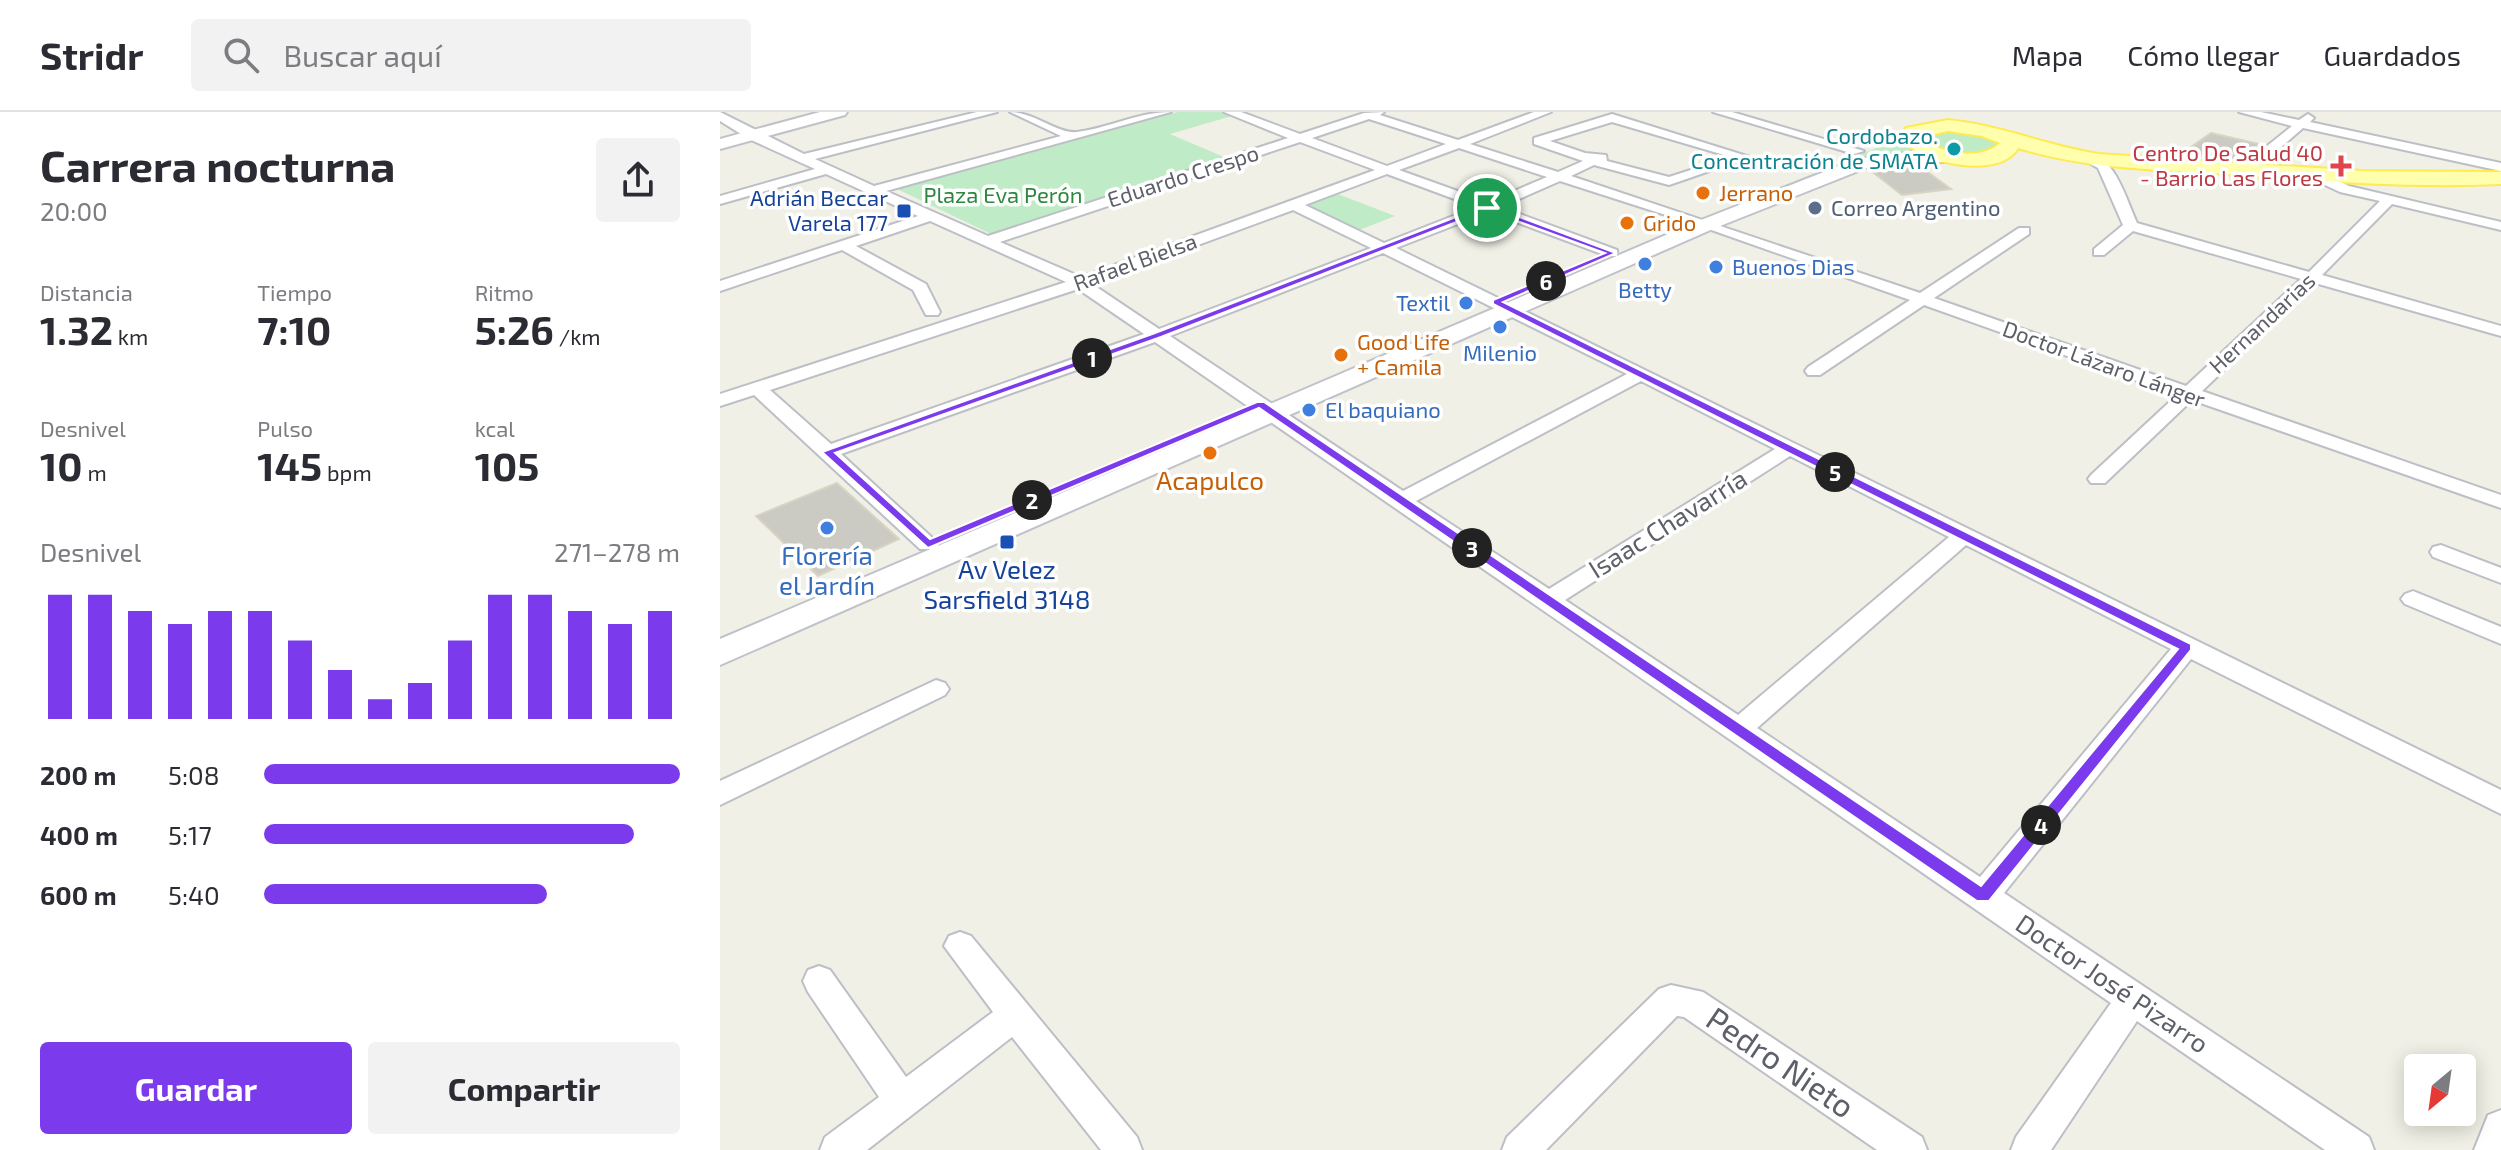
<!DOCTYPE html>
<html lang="es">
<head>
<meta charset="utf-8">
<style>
  body { margin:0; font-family:"Exo 2",sans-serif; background:#f2f2f3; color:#2b2b33; height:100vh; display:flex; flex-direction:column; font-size:30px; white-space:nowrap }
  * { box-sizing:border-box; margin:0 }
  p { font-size:26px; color:#7c7c81 }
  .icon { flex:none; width:44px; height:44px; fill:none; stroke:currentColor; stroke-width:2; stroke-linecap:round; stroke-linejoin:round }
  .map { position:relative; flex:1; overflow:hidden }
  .sheet { display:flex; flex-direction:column; background:#fff; width:720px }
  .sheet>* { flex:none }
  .needle { width:52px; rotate:209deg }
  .tools { position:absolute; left:1684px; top:942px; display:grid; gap:16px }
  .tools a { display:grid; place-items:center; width:72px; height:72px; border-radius:8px; background:#fff; box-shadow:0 4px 20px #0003; font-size:40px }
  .pin { position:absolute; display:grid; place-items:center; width:68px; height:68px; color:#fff; margin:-34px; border:4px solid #fff; border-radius:50%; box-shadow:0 2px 8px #0007 }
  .km { position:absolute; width:40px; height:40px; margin:-20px; border-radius:50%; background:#222; color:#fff; font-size:22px; line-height:40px; text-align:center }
  .round { display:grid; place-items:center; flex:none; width:84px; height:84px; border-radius:8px; background:#f2f2f3 }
  .headline { display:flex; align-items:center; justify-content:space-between; height:136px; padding:0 40px }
  h1 { font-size:44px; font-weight:700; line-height:60px }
  .stats { display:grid; grid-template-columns:repeat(3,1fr); gap:12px; height:136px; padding:8px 40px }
  .stats div { display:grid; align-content:center }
  .stats b { font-size:40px; font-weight:700 }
  .stats small { font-size:22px; font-weight:400 }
  .stats p { font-size:22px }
  .chart { height:224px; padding:16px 40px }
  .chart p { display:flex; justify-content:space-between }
  .chart svg { width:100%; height:144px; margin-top:8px; stroke:#7c3aed; stroke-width:6 }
  .action { display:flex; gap:16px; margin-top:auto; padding:16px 40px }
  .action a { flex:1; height:92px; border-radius:8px; background:#7c3aed; color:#fff; font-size:32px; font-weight:700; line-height:92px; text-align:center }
  .action a+a { background:#f2f2f3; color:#2b2b33 }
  ul { padding:0 40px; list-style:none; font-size:26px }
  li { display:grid; grid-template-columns:128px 96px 1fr; align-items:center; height:60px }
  li i { height:20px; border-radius:10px; background:#7c3aed }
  header { display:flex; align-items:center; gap:48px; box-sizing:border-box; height:112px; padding:0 40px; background:#fff; border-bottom:2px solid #e1e1e2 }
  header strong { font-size:38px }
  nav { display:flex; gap:44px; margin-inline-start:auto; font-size:28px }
  .search { width:560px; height:72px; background:#f2f2f3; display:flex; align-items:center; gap:20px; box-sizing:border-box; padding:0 28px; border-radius:8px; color:#7c7c81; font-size:30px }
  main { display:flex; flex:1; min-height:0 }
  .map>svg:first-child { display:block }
  .green { fill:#c0ebc7 }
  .building { fill:#cccbc3; stroke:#d7d4c3; stroke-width:2 }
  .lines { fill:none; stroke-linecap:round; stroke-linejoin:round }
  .minor-casing { stroke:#bdbfc6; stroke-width:4 }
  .secondary-casing { stroke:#c0c2ca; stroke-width:4 }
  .primary-casing { stroke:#ffea51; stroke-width:4 }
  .minor { fill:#fff; fill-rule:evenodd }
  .secondary { fill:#fff; fill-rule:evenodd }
  .primary { fill:#ffffad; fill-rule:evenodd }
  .route { fill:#7c3aed; stroke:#fff; stroke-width:2; fill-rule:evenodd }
  .culture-dot { fill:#0f9aa8; stroke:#fff; stroke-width:3 }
  .health-dot { fill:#e0444e; stroke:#fff; stroke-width:3 }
  .food-dot { fill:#e8710a; stroke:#fff; stroke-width:3 }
  .service-dot { fill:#5c6f8a; stroke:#fff; stroke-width:3 }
  .transit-dot { fill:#1a4fb4; stroke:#fff; stroke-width:3 }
  .shop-dot { fill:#3f7fe0; stroke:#fff; stroke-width:3 }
  .labels { text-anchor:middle; stroke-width:7; stroke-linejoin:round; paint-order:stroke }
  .far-culture-label { font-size:22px; fill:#0d838f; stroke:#fff; text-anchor:end }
  .far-health-label { font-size:22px; fill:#be3a42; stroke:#fff; text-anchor:end }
  .far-street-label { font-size:22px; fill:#5d6068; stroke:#fff }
  .far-food-label { font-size:22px; fill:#c56008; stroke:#fff; text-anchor:start }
  .far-park-label { font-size:22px; fill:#2d873f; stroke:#fff }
  .far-transit-label { font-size:22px; fill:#164399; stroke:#fff; text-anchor:end }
  .far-service-label { font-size:22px; fill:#4e5e75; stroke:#fff; text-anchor:start }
  .far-shop-label { font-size:22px; fill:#366cbe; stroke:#fff; text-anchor:start }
  .food-label { font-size:26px; fill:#c56008; stroke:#fff }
  .street-label { font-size:26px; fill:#5d6068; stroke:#fff }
  .shop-label { font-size:26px; fill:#366cbe; stroke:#fff }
  .transit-label { font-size:26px; fill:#164399; stroke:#fff }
  .near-street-label { font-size:32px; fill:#5d6068; stroke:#fff }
</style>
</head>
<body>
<header>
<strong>Stridr</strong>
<div class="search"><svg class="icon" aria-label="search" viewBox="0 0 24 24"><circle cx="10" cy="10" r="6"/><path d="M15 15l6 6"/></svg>Buscar aquí</div>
<nav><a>Mapa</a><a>Cómo llegar</a><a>Guardados</a></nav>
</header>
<main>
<section class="sheet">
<div class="headline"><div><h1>Carrera nocturna</h1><p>20:00</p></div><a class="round"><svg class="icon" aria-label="share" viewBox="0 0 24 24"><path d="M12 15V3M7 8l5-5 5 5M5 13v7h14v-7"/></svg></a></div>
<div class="stats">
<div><p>Distancia</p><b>1.32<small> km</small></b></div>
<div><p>Tiempo</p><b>7:10</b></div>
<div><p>Ritmo</p><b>5:26<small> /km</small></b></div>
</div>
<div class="stats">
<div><p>Desnivel</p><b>10<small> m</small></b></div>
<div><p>Pulso</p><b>145<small> bpm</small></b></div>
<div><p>kcal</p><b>105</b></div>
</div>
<div class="chart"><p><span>Desnivel</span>271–278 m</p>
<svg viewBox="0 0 160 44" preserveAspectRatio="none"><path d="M5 44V6M15 44V6M25 44V11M35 44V15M45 44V11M55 44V11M65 44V20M75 44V29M85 44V38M95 44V33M105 44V20M115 44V6M125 44V6M135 44V11M145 44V15M155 44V11"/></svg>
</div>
<ul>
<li><b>200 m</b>5:08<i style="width:100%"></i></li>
<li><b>400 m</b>5:17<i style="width:89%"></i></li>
<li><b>600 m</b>5:40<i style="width:68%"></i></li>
</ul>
<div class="action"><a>Guardar</a><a>Compartir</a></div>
</section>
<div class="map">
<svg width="1781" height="1038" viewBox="0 0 1781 1038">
  <rect width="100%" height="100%" fill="#f1f0e6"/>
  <g class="green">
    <path d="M458,0H503L512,4L450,22L511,48L271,122L177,77Z"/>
    <path d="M1220,19H1253L1274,28L1276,33C1260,48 1221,43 1207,28L1209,22Z"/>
    <path d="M1183,25L1184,30L1209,41L1177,44L989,109L984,106Z"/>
    <path d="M610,79L675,104L637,119L572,92Z"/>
  </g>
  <g class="building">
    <path d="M1491,21L1539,32L1519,47L1461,42Z"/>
    <path d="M1198,53L1231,77L1182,83L1150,58Z"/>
    <path d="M117,371L179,427L98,464L36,404Z"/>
  </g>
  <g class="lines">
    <g class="minor-casing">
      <g id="minor">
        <path d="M0,0L84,42L257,0H277L95,47L154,74L341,24L290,0C314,0 338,22 357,20C389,16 418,0 451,0L166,79L268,124L568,26L504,0H521L580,22L644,1L664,0L660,3L738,28L814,0H831L750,32L838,60L863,49L814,32V26L892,2L1030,45L949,73L874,53L851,64L1200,181L1299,116H1309V122L1214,186L1466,274L1581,167L1413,119L1384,143H1374V137L1403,113L1378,56L1366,49V43C1394,40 1407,90 1417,111L1589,160L1660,89L1620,80L1590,66V60H1600L1629,74L1781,110V118L1672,92L1602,163L1781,214V224L1595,171L1482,279L1781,383V396L1472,288L1385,371H1371L1368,367L1371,363L1457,283L1204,193L1100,263H1088L1085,259L1088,255L1190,188L983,115L840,69L781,95L897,138V144H887L769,100L676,136L1781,678V702L1471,547L1284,781L1649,1025L1654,1038H1605L1417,909L1331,1038H1291L1296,1025L1391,891L435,230L121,342L219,432L216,437H200L34,283L0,294V282L346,170L210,109L136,134L206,172L220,200L218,203H206L193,178L122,138L0,179V169L198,104L106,62L0,92V84L95,57L29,27L0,9ZM649,7L726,32L667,54L592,26ZM892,10L1011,45L949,65L887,49L886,43L865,41L830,29ZM580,30L655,58L361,165L280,130ZM739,36L827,65L768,90L679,58ZM667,62L756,95L664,131L585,93ZM573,98L651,136L439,217L372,172ZM663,141L907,262L683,379L450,224ZM358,177L424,222L111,332L50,278ZM921,269L1055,337L829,477L696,389ZM1070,344L1229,425L1018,603L845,488ZM1246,433L1451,537L1260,765L1037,616Z"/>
        <path d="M993,0H1012L1144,39L1134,42Z"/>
        <path d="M1519,0H1541L1579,8L1588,2L1594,6L1590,10L1781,51V59L1583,16L1530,62L1524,58L1527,50L1572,14Z"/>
        <path d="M1721,433L1781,456V471L1713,445L1710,440L1713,435Z"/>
        <path d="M1693,479L1781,515V532L1685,492L1681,487L1685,482Z"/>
        <path d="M216,568L225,571L229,577L225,583L0,693V669Z"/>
        <path d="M240,820L251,824L417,1025L422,1038H381L292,925L147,1038H100L105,1025L159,985L88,880L83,869L88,858L99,854L110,858L186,965L273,900L224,834L229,824Z"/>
        <path d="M951,873L983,880L1202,1025L1207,1038H1157L964,905L957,904L826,1038H782L787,1025L939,877Z"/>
        <path d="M1781,998V1038H1754L1768,1003Z"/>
      </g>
    </g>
    <g class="secondary-casing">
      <g id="secondary">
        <path d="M100,0H127L125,3L0,37V27Z"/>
        <path d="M1193,40H1240L1249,45L1240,50H1193L1146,56L995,116L0,553V527L981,108L1137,47Z"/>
      </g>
    </g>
    <g class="primary-casing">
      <path id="primary" d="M1228,8C1280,13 1328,34 1379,42L1642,59L1781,60V72C1688,76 1597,69 1505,62C1434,57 1366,57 1298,36C1280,68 1201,52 1181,26L1186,16ZM1228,19L1262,24L1280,31C1262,49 1218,42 1201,25Z"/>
    </g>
    <use href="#minor" class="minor"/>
    <use href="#secondary" class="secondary"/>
    <use href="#primary" class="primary"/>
  </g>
  <path class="route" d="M767,93L896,141L783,190L1471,532V538L1269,789H1257L539,296L208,436L102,340L435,221ZM767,98L885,141L773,188V192L1458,537L1261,774L544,290H537L210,427L115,341L441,225Z"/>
  <circle class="culture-dot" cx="1234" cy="37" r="8"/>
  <path class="health-dot" d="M1617 42h8v8h8v8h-8v8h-8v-8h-8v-8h8z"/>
  <g class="food-dot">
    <circle cx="983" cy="81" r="8"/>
    <circle cx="907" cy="111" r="8"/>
    <circle cx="621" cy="243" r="8"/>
    <circle cx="490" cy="341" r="8"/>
  </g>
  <circle class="service-dot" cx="1095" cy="96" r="8"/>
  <g class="transit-dot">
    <rect x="176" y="91" width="16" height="16" rx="4"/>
    <rect x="279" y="422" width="16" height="16" rx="4"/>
  </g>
  <g class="shop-dot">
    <circle cx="925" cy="152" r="8"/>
    <circle cx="996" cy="155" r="8"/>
    <circle cx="746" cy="191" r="8"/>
    <circle cx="780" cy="215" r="8"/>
    <circle cx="589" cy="298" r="8"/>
    <circle cx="107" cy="416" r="8"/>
  </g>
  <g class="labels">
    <g class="far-culture-label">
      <text x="1218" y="32">Cordobazo.<tspan x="1218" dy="25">Concentración de SMATA</tspan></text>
    </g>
    <g class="far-health-label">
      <text x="1603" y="49">Centro De Salud 40<tspan x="1603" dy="25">- Barrio Las Flores</tspan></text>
    </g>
    <g class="far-street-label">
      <text transform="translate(463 64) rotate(-18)" y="8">Eduardo Crespo</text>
      <text transform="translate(415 150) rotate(-20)" y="8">Rafael Bielsa</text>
      <text transform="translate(1542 211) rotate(-43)" y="8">Hernandarias</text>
      <text transform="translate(1384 252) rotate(20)" y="8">Doctor Lázaro Lánger</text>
    </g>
    <g class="far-food-label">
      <text x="999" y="89">Jerrano</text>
      <text x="923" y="119">Grido</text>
      <text x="637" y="238">Good Life<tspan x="637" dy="25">+ Camila</tspan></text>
    </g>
    <g class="far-park-label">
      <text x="283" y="91">Plaza Eva Perón</text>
    </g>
    <g class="far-transit-label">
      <text x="168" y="94">Adrián Beccar<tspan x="168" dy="25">Varela 177</tspan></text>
    </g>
    <g class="far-service-label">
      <text x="1111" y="104">Correo Argentino</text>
    </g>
    <g class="far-shop-label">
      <text x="1012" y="163">Buenos Dias</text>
      <text x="925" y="186" text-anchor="middle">Betty</text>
      <text x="730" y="199" text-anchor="end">Textil</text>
      <text x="780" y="249" text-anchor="middle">Milenio</text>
      <text x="605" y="306">El baquiano</text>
    </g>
    <g class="food-label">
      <text x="490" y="378">Acapulco</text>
    </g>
    <g class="street-label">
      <text transform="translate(948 412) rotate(-32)" y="9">Isaac Chavarría</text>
      <text transform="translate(1392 872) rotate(34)" y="9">Doctor José Pizarro</text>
    </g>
    <g class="shop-label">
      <text x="107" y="453">Florería<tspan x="107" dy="30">el Jardín</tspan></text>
    </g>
    <g class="transit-label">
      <text x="287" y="467">Av Velez<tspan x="287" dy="30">Sarsfield 3148</tspan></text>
    </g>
    <g class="near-street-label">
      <text transform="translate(1060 951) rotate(34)" y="11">Pedro Nieto</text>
    </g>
  </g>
</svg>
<div class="tools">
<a><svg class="needle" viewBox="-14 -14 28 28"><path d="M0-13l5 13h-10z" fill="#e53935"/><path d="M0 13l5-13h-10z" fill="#7c7c81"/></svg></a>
</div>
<div class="pin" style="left:767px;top:96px;background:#1e9e55"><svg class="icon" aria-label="arrive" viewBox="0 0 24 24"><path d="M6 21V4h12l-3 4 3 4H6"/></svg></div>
<b class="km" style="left:372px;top:246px">1</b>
<b class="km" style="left:312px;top:388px">2</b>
<b class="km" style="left:752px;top:436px">3</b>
<b class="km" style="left:1321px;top:713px">4</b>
<b class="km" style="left:1115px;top:360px">5</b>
<b class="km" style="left:826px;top:169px">6</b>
</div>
</main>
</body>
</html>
